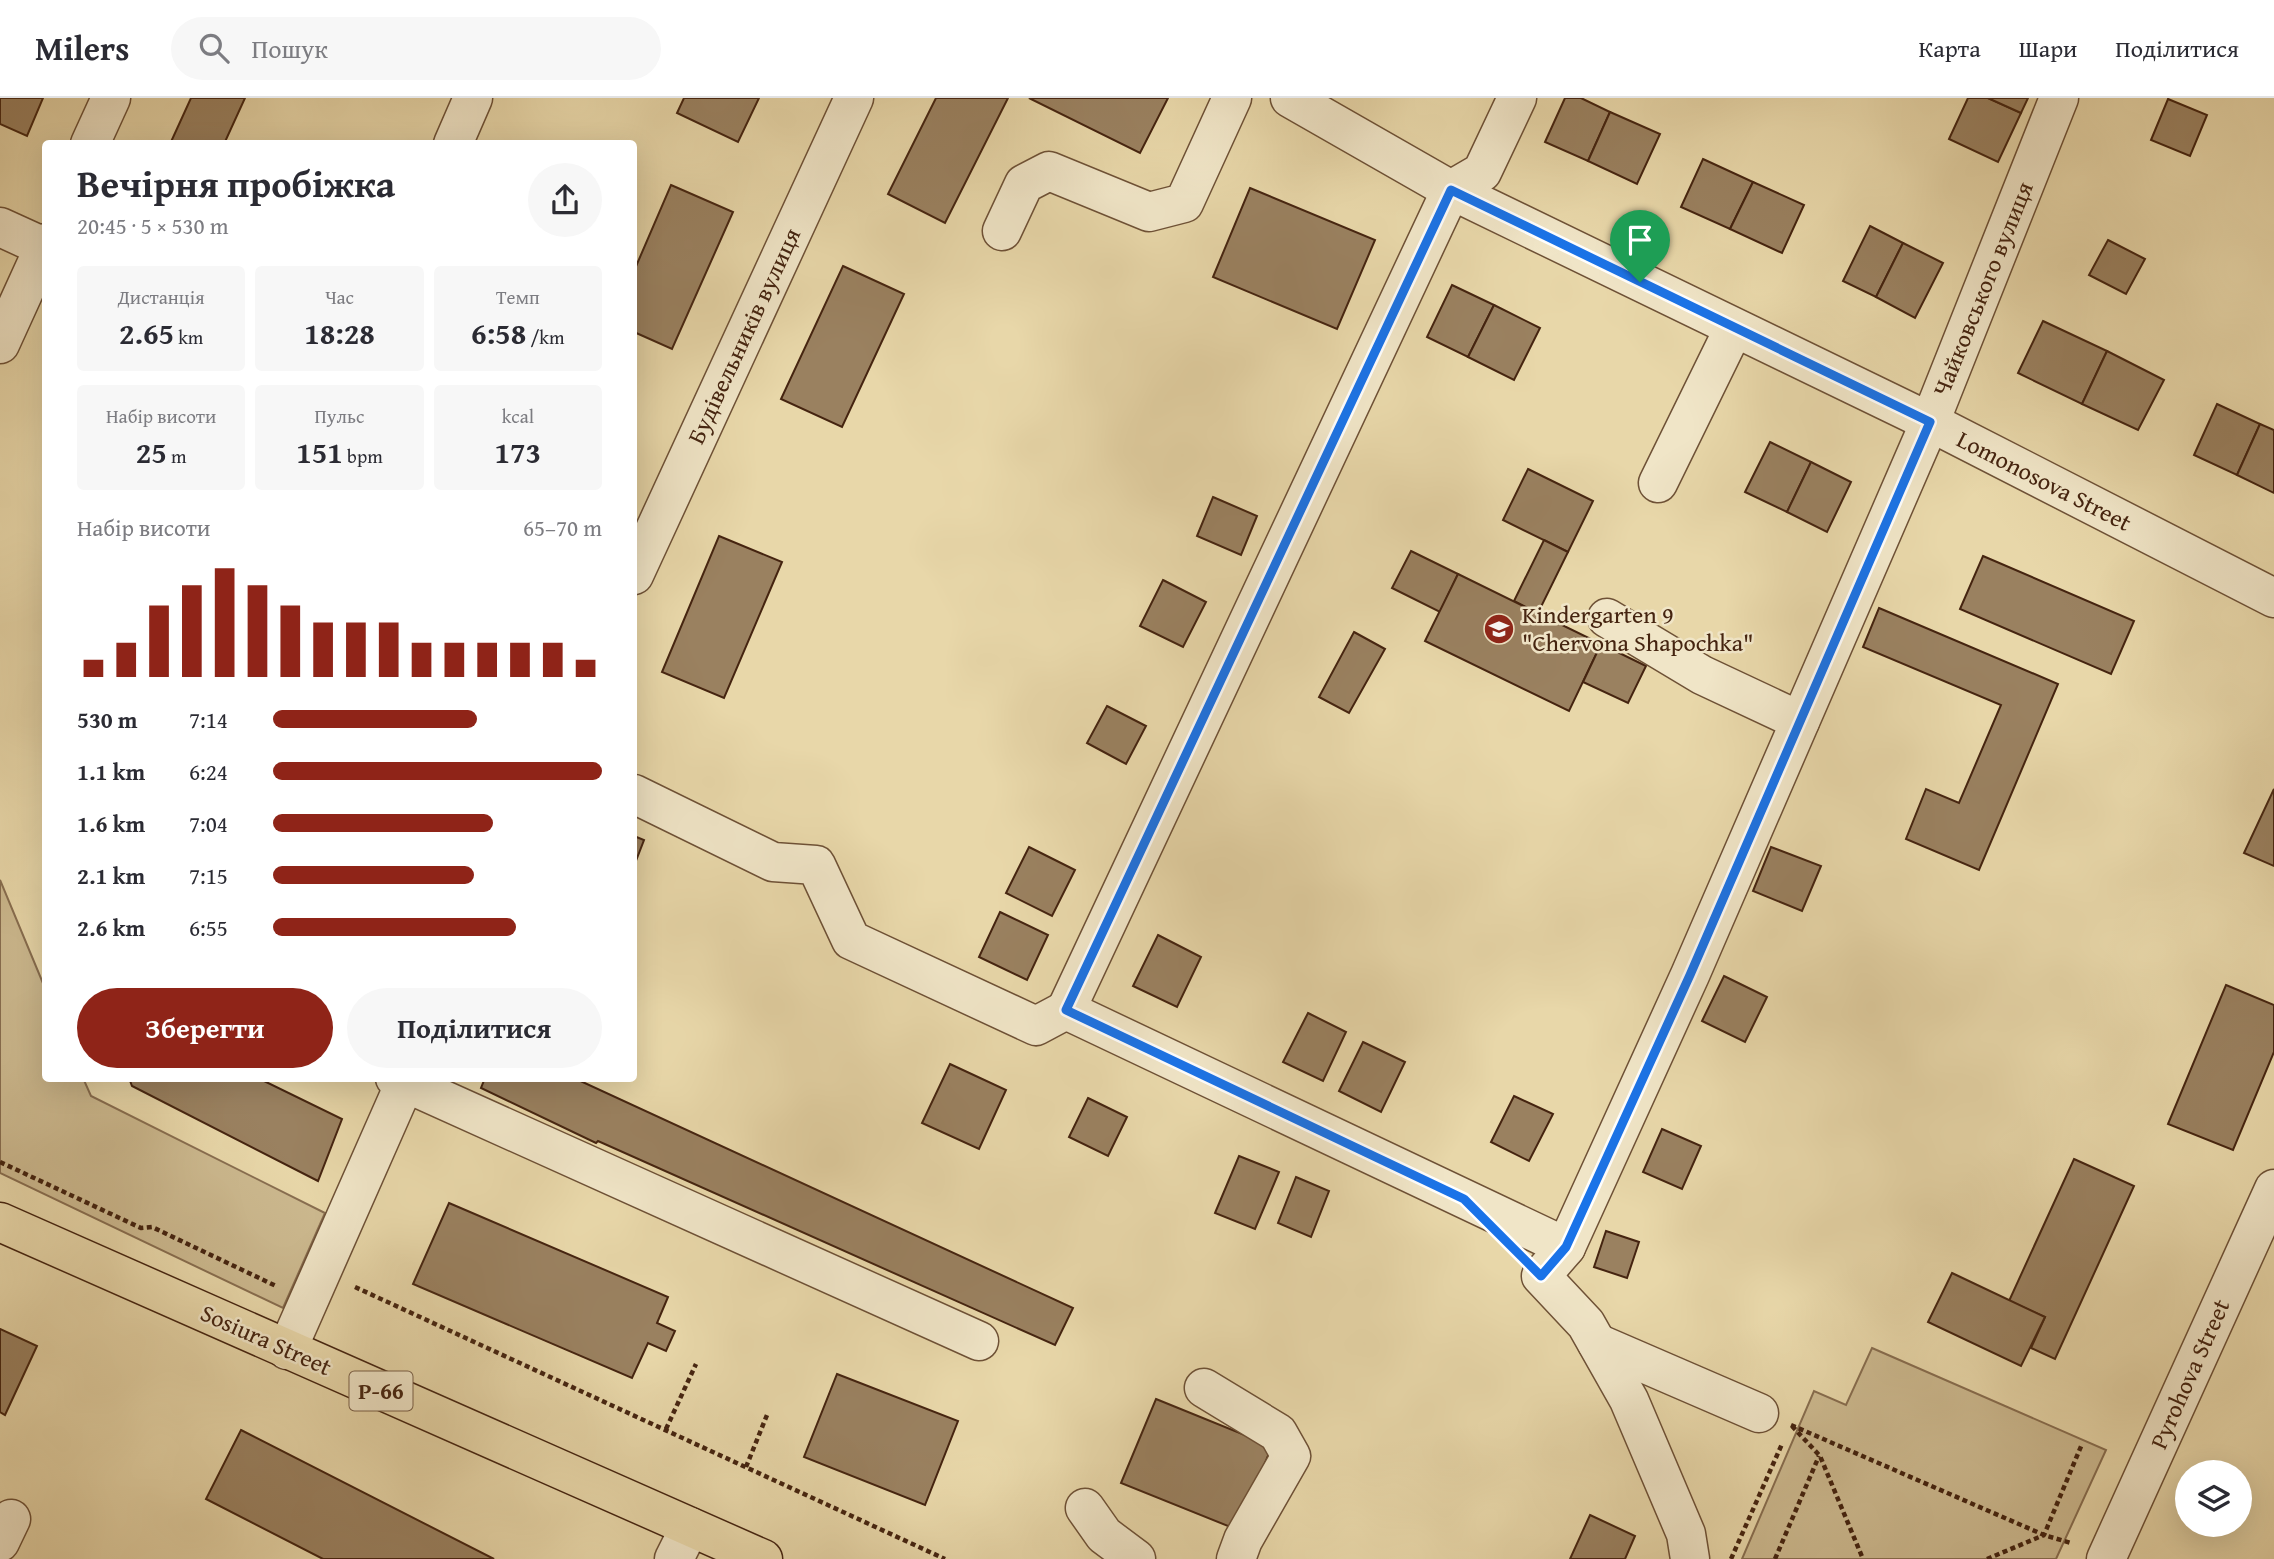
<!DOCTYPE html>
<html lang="uk">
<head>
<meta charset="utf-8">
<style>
  body { margin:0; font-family:"Gentium Book Plus",serif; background:#f7f7f7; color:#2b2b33; height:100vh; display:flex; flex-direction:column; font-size:26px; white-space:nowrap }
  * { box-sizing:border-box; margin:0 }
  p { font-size:23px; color:#7c7c81 }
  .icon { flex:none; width:38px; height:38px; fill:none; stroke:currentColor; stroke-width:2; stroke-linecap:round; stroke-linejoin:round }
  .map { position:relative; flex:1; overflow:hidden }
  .sheet { position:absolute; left:42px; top:42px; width:595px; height:942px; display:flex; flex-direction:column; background:#fff; border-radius:7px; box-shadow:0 7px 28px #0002 }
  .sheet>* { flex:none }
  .fabs { position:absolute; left:2175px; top:1362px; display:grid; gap:14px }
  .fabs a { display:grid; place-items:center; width:77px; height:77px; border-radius:50%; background:#fff; box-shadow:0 7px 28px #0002; font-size:35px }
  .pin { position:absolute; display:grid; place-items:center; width:60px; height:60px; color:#fff; margin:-72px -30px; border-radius:50% 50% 50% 0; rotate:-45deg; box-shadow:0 0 7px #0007 }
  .pin .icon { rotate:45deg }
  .round { display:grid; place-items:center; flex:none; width:74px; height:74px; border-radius:37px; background:#f7f7f7 }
  .overview { display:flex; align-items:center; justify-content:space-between; height:119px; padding:0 35px }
  h1 { font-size:38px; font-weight:600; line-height:52px }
  .figures { display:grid; grid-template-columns:repeat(3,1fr); gap:10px; height:119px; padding:7px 35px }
  .figures div { display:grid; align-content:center; border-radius:7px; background:#f7f7f7; text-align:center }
  .figures b { font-size:30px; font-weight:600 }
  .figures small { font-size:19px; font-weight:400 }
  .figures p { font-size:19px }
  .chart { height:196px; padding:14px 35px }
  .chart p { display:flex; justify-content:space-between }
  .chart svg { width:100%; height:126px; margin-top:7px; stroke:#8f2418; stroke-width:6 }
  .action { display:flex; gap:14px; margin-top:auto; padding:14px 35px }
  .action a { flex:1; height:80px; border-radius:42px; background:#8f2418; color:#fff; font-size:28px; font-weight:600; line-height:80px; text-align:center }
  .action a+a { background:#f7f7f7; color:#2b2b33 }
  ul { padding:0 35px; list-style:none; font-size:23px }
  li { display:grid; grid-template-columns:112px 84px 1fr; align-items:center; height:52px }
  li i { height:18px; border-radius:9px; background:#8f2418 }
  header { display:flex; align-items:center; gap:42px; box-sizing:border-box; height:98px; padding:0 35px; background:#fff; border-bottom:2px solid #e1e1e2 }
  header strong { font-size:33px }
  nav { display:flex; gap:38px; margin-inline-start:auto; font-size:24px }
  .search { width:490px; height:63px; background:#f7f7f7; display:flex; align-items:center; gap:18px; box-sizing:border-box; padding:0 24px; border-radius:38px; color:#7c7c81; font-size:26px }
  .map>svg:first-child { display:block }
  .green { fill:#ccb98f; stroke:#886e50; stroke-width:2 }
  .building { fill:#9a8160; stroke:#452410; stroke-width:2 }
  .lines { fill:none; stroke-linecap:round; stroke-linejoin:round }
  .minor-casing { stroke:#6e5136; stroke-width:41 }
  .major-casing { stroke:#452410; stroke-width:41 }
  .path { stroke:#452410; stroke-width:4.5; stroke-dasharray:5 3.5; stroke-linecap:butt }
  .minor { stroke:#f0e5c7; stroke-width:38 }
  .major { stroke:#e8d7a9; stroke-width:38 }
  .route-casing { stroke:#fff; stroke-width:14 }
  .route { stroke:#1a73e8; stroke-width:9 }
  .labels { text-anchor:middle; stroke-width:5; stroke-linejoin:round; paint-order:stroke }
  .shield { fill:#f0e5c7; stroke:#785e47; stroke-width:2 }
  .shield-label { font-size:23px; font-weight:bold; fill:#452410 }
  .street-label { font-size:24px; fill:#452410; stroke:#f0e5c7 }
  .poi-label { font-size:24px; fill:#452410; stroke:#f0e5c7; text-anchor:start }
</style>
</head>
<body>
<header>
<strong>Milers</strong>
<div class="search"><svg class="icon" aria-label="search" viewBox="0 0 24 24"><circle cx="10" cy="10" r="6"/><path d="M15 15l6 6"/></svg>Пошук</div>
<nav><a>Карта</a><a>Шари</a><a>Поділитися</a></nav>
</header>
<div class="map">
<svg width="2274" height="1461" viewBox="0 0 2274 1461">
  <rect width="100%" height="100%" fill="#e8d7a9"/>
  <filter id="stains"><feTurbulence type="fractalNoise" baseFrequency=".00286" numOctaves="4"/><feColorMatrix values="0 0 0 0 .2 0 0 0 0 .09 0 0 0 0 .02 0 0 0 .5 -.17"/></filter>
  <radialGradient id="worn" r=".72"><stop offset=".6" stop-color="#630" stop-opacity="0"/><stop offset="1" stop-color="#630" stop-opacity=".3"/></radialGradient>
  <g class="green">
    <path d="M0,782L45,890L46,980H83L91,998L325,1115L283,1210L0,1075Z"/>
    <path d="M1872,1250L2106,1352L2056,1461H1742L1814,1293L1846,1307Z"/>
  </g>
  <g class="building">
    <path d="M0,0H43L27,38L0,26Z"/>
    <path d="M191,0H245L224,46H170Z"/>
    <path d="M684,0H759L738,44L677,15Z"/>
    <path d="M936,0H1008L945,125L888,96Z"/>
    <path d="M1029,0H1168L1140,55Z"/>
    <path d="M1565,0H1581L1610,14L1588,63L1545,44Z"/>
    <path d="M1968,0H1988L2021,15L1998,64L1949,41Z"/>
    <path d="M1988,0H2028L2021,15Z"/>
    <path d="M2168,1L2207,17L2190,58L2151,42Z"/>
    <path d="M1610,14L1660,36L1637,86L1588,63Z"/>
    <path d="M1703,61L1753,84L1730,131L1681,109Z"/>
    <path d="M1753,84L1804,107L1782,155L1730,131Z"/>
    <path d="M671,87L733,114L672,251L634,234V173Z"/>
    <path d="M1250,90L1375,142L1337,231L1213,179Z"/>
    <path d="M1870,128L1903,145L1876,199L1843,183Z"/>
    <path d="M2108,142L2145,161L2126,196L2089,177Z"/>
    <path d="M1903,145L1943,165L1915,220L1876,199Z"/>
    <path d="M843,168L904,196L842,329L781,301Z"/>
    <path d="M1452,187L1494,207L1468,259L1427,239Z"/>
    <path d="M1494,207L1540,230L1514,282L1468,259Z"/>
    <path d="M2043,223L2107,253L2082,306L2018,275Z"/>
    <path d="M2107,253L2164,282L2138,332L2082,306Z"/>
    <path d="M2217,306L2260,326L2237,377L2194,357Z"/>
    <path d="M2260,326L2274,332V395L2237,377Z"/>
    <path d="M1770,344L1811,364L1787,414L1745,394Z"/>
    <path d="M1811,364L1851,384L1827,434L1787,414Z"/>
    <path d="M1528,371L1593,403L1568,454L1503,422Z"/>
    <path d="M1213,399L1257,418L1241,457L1197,438Z"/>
    <path d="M719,438L782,464L724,600L662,574Z"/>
    <path d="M1544,442L1568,454L1538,515L1514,503Z"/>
    <path d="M1411,453L1458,476L1440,514L1392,490Z"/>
    <path d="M1983,458L2134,523L2111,576L1960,511Z"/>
    <path d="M1458,476L1601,546L1569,613L1425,543Z"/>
    <path d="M1163,482L1206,504L1183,549L1140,528Z"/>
    <path d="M1879,510L2058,586L1979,772L1906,741L1926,691L1959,705L2001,607L1863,549Z"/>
    <path d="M1354,534L1385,551L1349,615L1319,599Z"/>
    <path d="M1601,546L1646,568L1628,605L1583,584Z"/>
    <path d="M1107,608L1146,628L1126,666L1087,645Z"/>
    <path d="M2274,691V768L2244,755Z"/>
    <path d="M634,738L644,742L634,768Z"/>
    <path d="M1029,749L1075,772L1052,818L1006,795Z"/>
    <path d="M1771,749L1821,768L1802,813L1753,793Z"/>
    <path d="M1000,814L1048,837L1027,882L979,859Z"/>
    <path d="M1158,837L1201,859L1177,909L1133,888Z"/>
    <path d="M1724,878L1767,899L1745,944L1702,923Z"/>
    <path d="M2226,887L2274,907V954L2233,1052L2168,1026Z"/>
    <path d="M1308,915L1346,934L1323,983L1283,964Z"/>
    <path d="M1363,944L1405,964L1381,1014L1339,993Z"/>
    <path d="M950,966L1006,992L979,1051L922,1025Z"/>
    <path d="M129,980H258L342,1021L318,1083L132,988Z"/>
    <path d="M485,980H574L1073,1210L1055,1247L598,1043L596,1045L481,990Z"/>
    <path d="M1514,998L1553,1016L1529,1063L1491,1044Z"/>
    <path d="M1088,1000L1127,1019L1108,1058L1069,1039Z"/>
    <path d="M1662,1031L1701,1048L1682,1091L1643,1074Z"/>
    <path d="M1239,1058L1279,1074L1255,1131L1215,1115Z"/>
    <path d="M2074,1061L2134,1088L2055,1261L2031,1250L2045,1219L2009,1203Z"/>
    <path d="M1296,1079L1329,1093L1311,1139L1278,1125Z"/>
    <path d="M449,1105L668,1199L657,1225L675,1233L666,1253L648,1245L632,1280L413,1186Z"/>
    <path d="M1606,1133L1639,1144L1627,1180L1594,1169Z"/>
    <path d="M1952,1175L2045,1219L2021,1268L1928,1224Z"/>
    <path d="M0,1231L37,1248L5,1317L0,1314Z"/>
    <path d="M837,1276L958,1323L925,1407L804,1359Z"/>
    <path d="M1156,1301L1272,1348L1238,1432L1121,1385Z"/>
    <path d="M241,1332L494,1461H323L206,1401Z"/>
    <path d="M1590,1417L1635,1438L1625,1461H1570Z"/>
  </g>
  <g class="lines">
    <g class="minor-casing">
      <g id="minor">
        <path d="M1290,0L1451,92L1930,324L2274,500"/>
        <path d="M90,46L111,0"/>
        <path d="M453,46L473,0"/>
        <path d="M0,129L44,149"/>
        <path d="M1002,133L1024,86L1049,73L1149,114L1184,105L1232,0"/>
        <path d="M0,246L46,145"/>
        <path d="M1658,385L1734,230"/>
        <path d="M634,477L854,0"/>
        <path d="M1607,520L1702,577L1800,623"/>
        <path d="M634,696L773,764L816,767L851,842L1036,928L1066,912"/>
        <path d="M1066,912L1451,92L1482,74L1517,0"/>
        <path d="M1066,912L1566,1149"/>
        <path d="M395,980L979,1243"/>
        <path d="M1597,1245L1759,1315"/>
        <path d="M287,1252L407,980"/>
        <path d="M1204,1290L1278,1335L1291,1358L1243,1442L1236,1461"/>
        <path d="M1085,1410L1104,1437L1136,1461"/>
        <path d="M0,1444L11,1421"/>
        <path d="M674,1461L690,1429"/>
        <path d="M1690,1461L1686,1436L1629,1302L1586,1226L1541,1178L1566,1149L1690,877L1930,324L2059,0"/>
        <path d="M2106,1461L2274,1091"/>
      </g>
    </g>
    <g class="major-casing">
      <path id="major" d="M0,1124L763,1461"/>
    </g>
    <g class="path">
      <path d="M0,1064L141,1130L152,1129L276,1188"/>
      <path d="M355,1189L945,1461"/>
      <path d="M1791,1327L2044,1437L2071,1445"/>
      <path d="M1792,1328L1820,1358L1863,1461"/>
      <path d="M666,1331L696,1266"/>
      <path d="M746,1369L767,1317"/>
      <path d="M1731,1461L1782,1346"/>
      <path d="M1775,1461L1819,1358"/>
      <path d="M1987,1461L2044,1437L2082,1346"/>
    </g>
    <use href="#minor" class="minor"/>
    <use href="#major" class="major"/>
  </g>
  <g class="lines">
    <g class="route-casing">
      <path id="route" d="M1451,92L1930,324L1690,877L1566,1149L1541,1178L1464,1101L1066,912Z"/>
    </g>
    <use href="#route" class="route"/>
  </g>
  <defs>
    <g id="school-disc" transform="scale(1.575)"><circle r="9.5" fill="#8f2418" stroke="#f0e5c7"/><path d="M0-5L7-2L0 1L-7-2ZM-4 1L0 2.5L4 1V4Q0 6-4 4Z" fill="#fff"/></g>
  </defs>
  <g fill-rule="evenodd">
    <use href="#school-disc" x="1499" y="531"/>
  </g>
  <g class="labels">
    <rect class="shield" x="349.5" y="1273.5" width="63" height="39" rx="5"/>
    <g class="shield-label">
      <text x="381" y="1301">Р-66</text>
    </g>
    <g class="street-label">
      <text transform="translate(1983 191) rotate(-68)" y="8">Чайковського вулиця</text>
      <text transform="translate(744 238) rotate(-65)" y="8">Будівельників вулиця</text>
      <text transform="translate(2044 383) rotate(27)" y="8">Lomonosova Street</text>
      <text transform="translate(266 1242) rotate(24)" y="8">Sosiura Street</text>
      <text transform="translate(2190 1276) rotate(-66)" y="8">Pyrohova Street</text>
    </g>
    <g class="poi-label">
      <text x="1522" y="525">Kindergarten 9<tspan x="1522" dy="28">"Chervona Shapochka"</tspan></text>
    </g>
  </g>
  <rect width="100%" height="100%" filter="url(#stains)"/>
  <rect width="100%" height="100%" fill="url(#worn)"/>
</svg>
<div class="fabs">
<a><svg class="icon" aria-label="layers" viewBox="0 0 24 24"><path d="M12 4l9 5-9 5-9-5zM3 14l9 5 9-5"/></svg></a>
</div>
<div class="pin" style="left:1640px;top:184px;background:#1e9e55"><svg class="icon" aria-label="arrive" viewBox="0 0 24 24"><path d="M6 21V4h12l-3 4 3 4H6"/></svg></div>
<section class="sheet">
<div class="overview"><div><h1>Вечірня пробіжка</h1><p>20:45 · 5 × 530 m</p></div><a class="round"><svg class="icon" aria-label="share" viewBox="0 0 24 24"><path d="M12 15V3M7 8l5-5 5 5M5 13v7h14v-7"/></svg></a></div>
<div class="figures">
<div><p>Дистанція</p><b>2.65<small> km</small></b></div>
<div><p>Час</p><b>18:28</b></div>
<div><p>Темп</p><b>6:58<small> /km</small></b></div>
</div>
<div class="figures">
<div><p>Набір висоти</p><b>25<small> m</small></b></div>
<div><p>Пульс</p><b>151<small> bpm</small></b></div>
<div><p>kcal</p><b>173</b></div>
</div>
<div class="chart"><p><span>Набір висоти</span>65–70 m</p>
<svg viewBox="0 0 160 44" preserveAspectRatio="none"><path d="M5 44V38M15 44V32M25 44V19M35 44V12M45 44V6M55 44V12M65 44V19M75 44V25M85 44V25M95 44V25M105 44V32M115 44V32M125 44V32M135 44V32M145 44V32M155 44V38"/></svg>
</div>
<ul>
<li><b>530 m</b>7:14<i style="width:62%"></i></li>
<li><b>1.1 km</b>6:24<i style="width:100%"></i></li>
<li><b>1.6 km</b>7:04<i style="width:67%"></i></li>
<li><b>2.1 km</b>7:15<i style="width:61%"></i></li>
<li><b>2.6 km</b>6:55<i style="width:74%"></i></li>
</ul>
<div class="action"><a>Зберегти</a><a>Поділитися</a></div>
</section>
</div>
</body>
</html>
